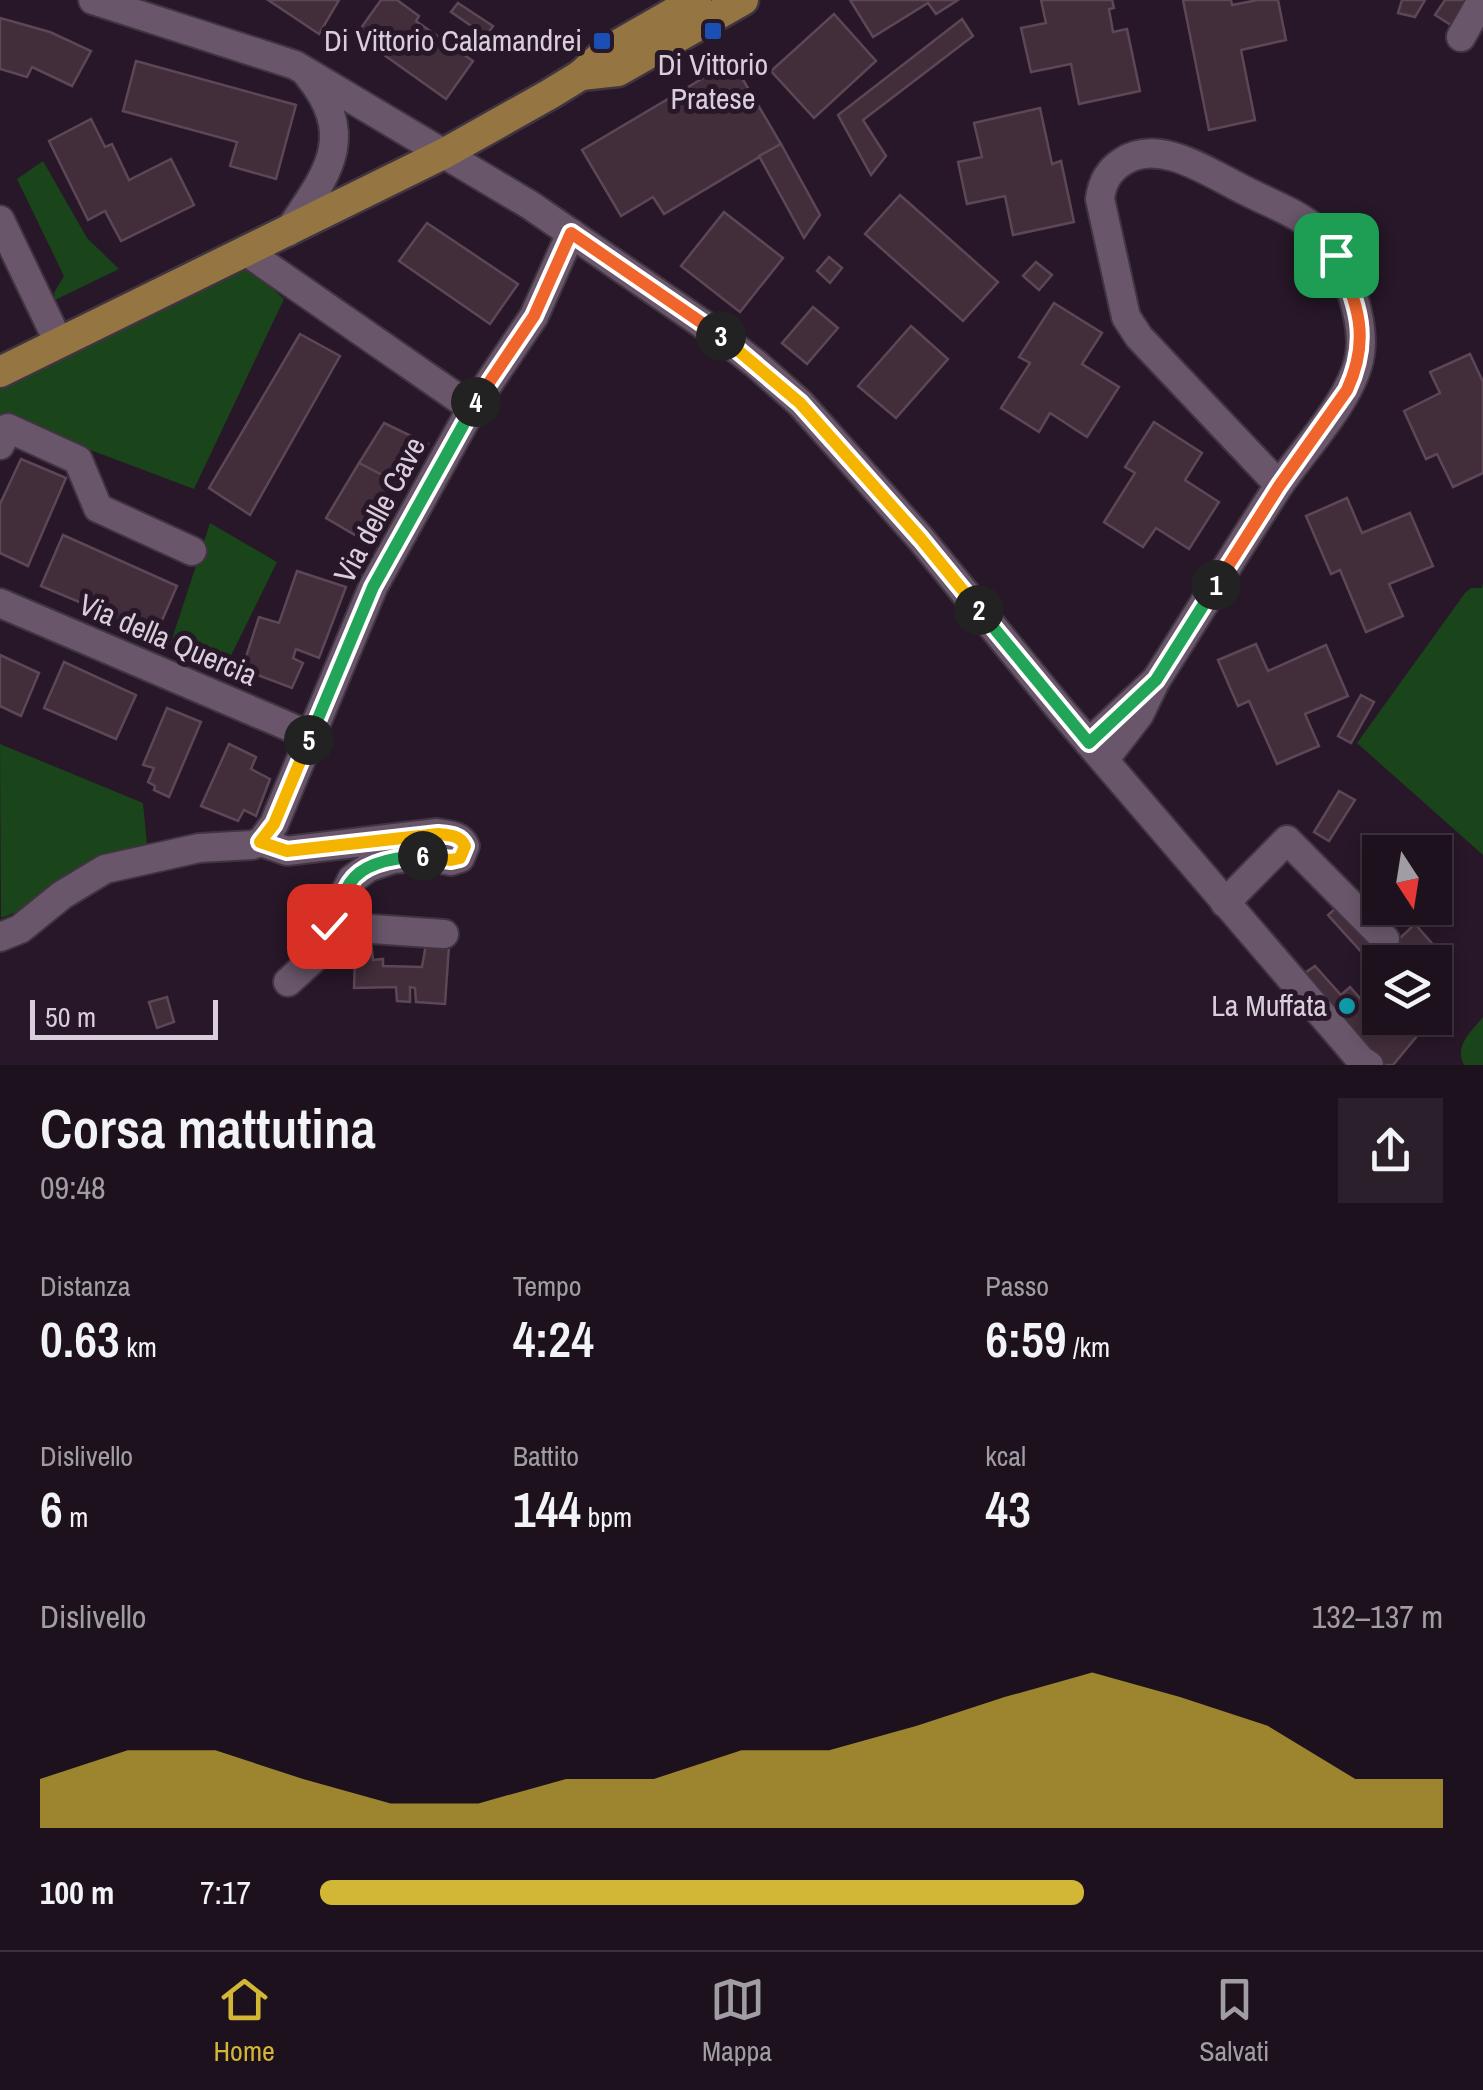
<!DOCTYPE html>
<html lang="it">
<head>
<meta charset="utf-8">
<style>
  body { margin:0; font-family:"Archivo Narrow",sans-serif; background:#2a1f2b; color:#f1f3f6; height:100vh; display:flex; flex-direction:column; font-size:38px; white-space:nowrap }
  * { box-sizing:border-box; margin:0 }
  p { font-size:32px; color:#a09da4 }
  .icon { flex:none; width:55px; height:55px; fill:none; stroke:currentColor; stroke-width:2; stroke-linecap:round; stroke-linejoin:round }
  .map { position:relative; height:1065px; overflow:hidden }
  .side { display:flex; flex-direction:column; background:#1d111e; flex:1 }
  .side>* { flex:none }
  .needle { width:65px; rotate:168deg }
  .controls { position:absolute; left:1362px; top:835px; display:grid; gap:20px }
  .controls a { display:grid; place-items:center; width:90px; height:90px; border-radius:0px; background:#1d111e; box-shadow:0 5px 15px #0003,0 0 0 2px #3b313c; font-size:50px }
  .scale { position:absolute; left:30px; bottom:25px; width:188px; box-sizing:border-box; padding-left:10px; border:5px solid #d9ced9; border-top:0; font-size:28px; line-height:35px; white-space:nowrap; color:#d9ced9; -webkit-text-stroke:8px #271728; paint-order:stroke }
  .pin { position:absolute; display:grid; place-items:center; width:85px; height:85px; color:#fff; margin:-42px; border-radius:20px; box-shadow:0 5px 15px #0006 }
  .km { position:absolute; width:50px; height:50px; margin:-25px; border-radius:50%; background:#222; color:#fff; font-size:28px; line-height:50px; text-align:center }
  .round { display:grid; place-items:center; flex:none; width:105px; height:105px; border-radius:0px; background:#2a1f2b }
  .summary { display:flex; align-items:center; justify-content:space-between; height:170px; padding:0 40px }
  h1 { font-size:55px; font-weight:600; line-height:75px }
  .metrics { display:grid; grid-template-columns:repeat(3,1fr); gap:15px; height:170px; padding:10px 40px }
  .metrics div { display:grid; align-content:center }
  .metrics b { font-size:50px; font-weight:600 }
  .metrics small { font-size:28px; font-weight:400 }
  .metrics p { font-size:28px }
  .chart { height:280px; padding:20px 40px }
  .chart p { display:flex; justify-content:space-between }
  .chart svg { width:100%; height:180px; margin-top:10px; fill:#d2b635; opacity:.7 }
  ul { padding:0 40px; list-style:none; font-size:32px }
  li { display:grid; grid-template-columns:160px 120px 1fr; align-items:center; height:75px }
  li i { height:25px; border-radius:12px; background:#d2b635 }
  .dock { display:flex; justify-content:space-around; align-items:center; height:140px; border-top:2px solid #3b313c; background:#1d111e; font-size:28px; color:#a09da4 }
  .dock a { display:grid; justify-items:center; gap:5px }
  .dock .on { color:#d2b635 }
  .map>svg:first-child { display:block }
  .green { fill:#1a441a }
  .building { fill:#422d3b; stroke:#5d4756; stroke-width:2.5 }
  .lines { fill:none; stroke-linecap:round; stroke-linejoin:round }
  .minor-casing { stroke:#403441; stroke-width:32 }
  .major-casing { stroke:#403441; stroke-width:35 }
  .minor { stroke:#69566a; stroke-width:28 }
  .major { stroke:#957642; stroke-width:30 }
  .split-1-casing { stroke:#fff; stroke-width:20 }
  .split-2-casing { stroke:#fff; stroke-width:20 }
  .split-3-casing { stroke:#fff; stroke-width:20 }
  .split-4-casing { stroke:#fff; stroke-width:20 }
  .split-5-casing { stroke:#fff; stroke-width:20 }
  .split-6-casing { stroke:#fff; stroke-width:20 }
  .split-7-casing { stroke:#fff; stroke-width:20 }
  .split-1 { stroke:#f0652b; stroke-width:12 }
  .split-2 { stroke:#22a559; stroke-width:12 }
  .split-3 { stroke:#f5b400; stroke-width:12 }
  .split-4 { stroke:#f0652b; stroke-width:12 }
  .split-5 { stroke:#22a559; stroke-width:12 }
  .split-6 { stroke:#f5b400; stroke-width:12 }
  .split-7 { stroke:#22a559; stroke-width:12 }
  .transit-dot { fill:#1a4fb4; stroke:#271728; stroke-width:4 }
  .culture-dot { fill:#0f9aa8; stroke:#271728; stroke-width:4 }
  .labels { text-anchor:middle; stroke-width:10; stroke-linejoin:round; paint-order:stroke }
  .poi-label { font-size:30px; fill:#d9ced9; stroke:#271728; text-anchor:end }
  .street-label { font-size:30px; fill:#d9ced9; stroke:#271728 }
</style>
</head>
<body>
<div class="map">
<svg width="1483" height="1065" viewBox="0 0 1483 1065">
  <rect width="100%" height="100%" fill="#271728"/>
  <g class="green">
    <path d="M43,161L87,238L119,269L55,300L54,293L64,276L17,179Z"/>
    <path d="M247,266L284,299L194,489L0,416V387Z"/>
    <path d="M210,523L277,562L225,668L170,645Z"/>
    <path d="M1483,583V855L1357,743L1465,593L1471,588H1482Z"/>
    <path d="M0,744L143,803L147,844L93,861L30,907L1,918Z"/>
    <path d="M1483,1017V1065H1464C1454,1045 1471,1032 1483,1017Z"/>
  </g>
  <g class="building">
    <path d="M268,0H339L319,34Z"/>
    <path d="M381,0H397L419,16L416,21L473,61L446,99L356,35Z"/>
    <path d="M850,0H958L936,14L928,3L873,37Z"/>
    <path d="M1041,0H1112L1114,8L1109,9L1113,32L1127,29L1140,91L1079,104L1071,64L1031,72L1021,28L1046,23Z"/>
    <path d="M1183,0H1231L1232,5L1258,0H1278L1286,40L1241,50L1255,120L1209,130Z"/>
    <path d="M1402,0H1425L1415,17L1398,13Z"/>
    <path d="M1445,0H1471L1454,27L1435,15Z"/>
    <path d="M458,3L493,26L486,36L451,12Z"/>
    <path d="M834,14L876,61L814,118L771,71Z"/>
    <path d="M0,18L50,32L91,51L72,86L32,67L27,77L0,69Z"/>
    <path d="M962,19L973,36L863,120L886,156L871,175L838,115Z"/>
    <path d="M136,61L296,105L276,179L230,166L237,142L123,111Z"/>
    <path d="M732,61L781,144L664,214L653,197L621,216L582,150Z"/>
    <path d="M1040,108L1052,164L1061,161L1074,222L1013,235L1005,196L967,204L958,162L982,157L974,123Z"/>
    <path d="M91,119L105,147L112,144L129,180L171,159L194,205L121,241L105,211L88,220L49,141Z"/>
    <path d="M781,144L820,215L804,238L759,156Z"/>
    <path d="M900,195L998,282L963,321L865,234Z"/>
    <path d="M724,212L783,258L740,312L681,266Z"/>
    <path d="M427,223L518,284L490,324L399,261Z"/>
    <path d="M829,257L842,268L830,283L817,271Z"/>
    <path d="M1036,262L1052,275L1039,290L1023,276Z"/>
    <path d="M1054,303L1102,333L1082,364L1119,387L1087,437L1050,413L1039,432L1001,408L1030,363L1019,357Z"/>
    <path d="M813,307L838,328L807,364L782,343Z"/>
    <path d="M911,326L948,359L896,418L858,386Z"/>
    <path d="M300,334L340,356L250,515L209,488Z"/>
    <path d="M1470,354L1483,382V473L1453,487L1437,454L1426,459L1404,411L1440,393L1430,372Z"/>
    <path d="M1154,422L1202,453L1185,480L1219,502L1189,549L1156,528L1143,547L1104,522L1135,473L1125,467Z"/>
    <path d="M384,423L428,444L403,487L359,463Z"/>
    <path d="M21,459L66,478L28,566L0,553V504Z"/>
    <path d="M359,463L394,481L360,538L326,518Z"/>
    <path d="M1347,498L1362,533L1410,513L1433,566L1389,584L1403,616L1366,632L1340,570L1331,574L1306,516Z"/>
    <path d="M63,535L177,586L156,634L41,586Z"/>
    <path d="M297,571L346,587L319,658L296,649L293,658L303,663L292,688L242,669L259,617L279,623Z"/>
    <path d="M1256,644L1268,671L1326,645L1348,696L1305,714L1319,746L1277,764L1249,701L1238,706L1218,660Z"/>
    <path d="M0,655L39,673L21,716L0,706Z"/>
    <path d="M64,662L136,695L116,739L44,708Z"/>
    <path d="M1361,695L1374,702L1351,743L1338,736Z"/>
    <path d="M167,708L201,722L169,797L154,790L155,786L148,782L154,768L143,765Z"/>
    <path d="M229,744L256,757L251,769L270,779L256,816L244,810L238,821L201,806Z"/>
    <path d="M1339,791L1355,800L1329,841L1314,832Z"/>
    <path d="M1344,901L1381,942L1365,956L1328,915Z"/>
    <path d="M1415,924L1444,957L1435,964L1380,962V975L1371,965Z"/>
    <path d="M371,942L373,960L383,959V966L422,967L426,944L449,946L445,1004L416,1002L415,988L410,987V1002L397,1001L396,987L354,988L355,958L332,964L329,949Z"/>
    <path d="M1315,966L1341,995L1350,987L1383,1024L1387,1018H1432L1393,1065H1380L1302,975Z"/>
    <path d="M1435,978L1451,995L1435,1014Z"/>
    <path d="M167,997L174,1022L157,1028L149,1002Z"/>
  </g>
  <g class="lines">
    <g class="minor-casing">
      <g id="minor">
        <path d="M93,0L295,65L530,205L720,336L756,364L800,403L921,539L1060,709L1361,1060L1369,1065"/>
        <path d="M1461,37L1482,0"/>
        <path d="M0,220L59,343"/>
        <path d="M288,232C326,175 359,138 308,75"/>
        <path d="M247,252L472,408"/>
        <path d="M0,445L8,428L78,460L98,508L192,551"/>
        <path d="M0,603L311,736"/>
        <path d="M1156,680C1197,616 1236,551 1278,487C1303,450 1349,403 1359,360C1367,326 1347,266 1325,239C1307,216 1273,205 1248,192C1212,175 1160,136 1122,162C1108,171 1102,183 1100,199L1126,317L1139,337L1279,485"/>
        <path d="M1089,743L1156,680L1139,715L1104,760"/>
        <path d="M261,842L287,851L437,833C449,835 460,835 465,846L460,858L451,861L426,856L393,859L369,867L352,879L312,960L288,982"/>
        <path d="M1225,903L1287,840L1385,939"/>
        <path d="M329,926L444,934"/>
        <path d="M0,937L20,929L62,895L105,869L199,848L252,845L261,842L274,824L373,587L472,408L534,316L571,233"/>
      </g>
    </g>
    <g class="major-casing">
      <g id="major">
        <path d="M581,75L618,71L743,0"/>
        <path d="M0,372L445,153L550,94L581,75L607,51L696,0"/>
      </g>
    </g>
    <use href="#minor" class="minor"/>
    <use href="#major" class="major"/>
  </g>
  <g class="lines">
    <g class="split-1-casing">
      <path id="split-1" d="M1216,585L1279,486L1347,390C1371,338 1358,305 1336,255"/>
    </g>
    <g class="split-2-casing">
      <path id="split-2" d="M979,610L1089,743L1156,680L1216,585"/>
    </g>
    <g class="split-3-casing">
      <path id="split-3" d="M721,336L800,403L921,539L979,610"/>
    </g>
    <g class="split-4-casing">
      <path id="split-4" d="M476,402L534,316L571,233L721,336"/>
    </g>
    <g class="split-5-casing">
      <path id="split-5" d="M309,740L373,587L476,402"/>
    </g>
    <g class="split-6-casing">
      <path id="split-6" d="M309,740L274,824L260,842L287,851L438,834C449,835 460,835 465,846L460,858L451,860L423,856"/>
    </g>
    <g class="split-7-casing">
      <path id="split-7" d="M329,926C336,912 342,896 350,883C364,861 400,857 423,856"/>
    </g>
    <use href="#split-1" class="split-1"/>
    <use href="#split-2" class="split-2"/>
    <use href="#split-3" class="split-3"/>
    <use href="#split-4" class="split-4"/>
    <use href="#split-5" class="split-5"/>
    <use href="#split-6" class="split-6"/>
    <use href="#split-7" class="split-7"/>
  </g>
  <g class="transit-dot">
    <rect x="703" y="21" width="20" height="20" rx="5"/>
    <rect x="592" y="31" width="20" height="20" rx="5"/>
  </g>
  <circle class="culture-dot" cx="1347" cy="1006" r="10"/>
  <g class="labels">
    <g class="poi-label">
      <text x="582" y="51">Di Vittorio Calamandrei</text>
      <text x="713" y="75" text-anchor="middle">Di Vittorio<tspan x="713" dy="34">Pratese</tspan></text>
      <text x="1327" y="1016">La Muffata</text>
    </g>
    <g class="street-label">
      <text transform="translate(380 510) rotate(-62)" y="10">Via delle Cave</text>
      <text transform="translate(168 640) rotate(23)" y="10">Via della Quercia</text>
    </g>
  </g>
</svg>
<div class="controls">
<a><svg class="needle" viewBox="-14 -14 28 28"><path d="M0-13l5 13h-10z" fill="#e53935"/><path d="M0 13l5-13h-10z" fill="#a09da4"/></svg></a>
<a><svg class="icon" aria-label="layers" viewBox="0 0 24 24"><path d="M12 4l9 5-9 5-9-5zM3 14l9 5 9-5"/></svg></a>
</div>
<div class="scale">50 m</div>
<div class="pin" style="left:1336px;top:255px;background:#1e9e55"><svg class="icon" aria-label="arrive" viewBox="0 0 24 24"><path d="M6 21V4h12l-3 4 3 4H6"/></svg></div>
<div class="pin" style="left:329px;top:926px;background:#d93025"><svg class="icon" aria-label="check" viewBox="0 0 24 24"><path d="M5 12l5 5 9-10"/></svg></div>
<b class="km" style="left:1216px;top:585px">1</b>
<b class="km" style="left:979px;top:610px">2</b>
<b class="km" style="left:721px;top:336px">3</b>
<b class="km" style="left:476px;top:402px">4</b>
<b class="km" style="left:309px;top:740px">5</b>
<b class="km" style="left:423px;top:856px">6</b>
</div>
<section class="side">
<div class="summary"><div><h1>Corsa mattutina</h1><p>09:48</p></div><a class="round"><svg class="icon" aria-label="share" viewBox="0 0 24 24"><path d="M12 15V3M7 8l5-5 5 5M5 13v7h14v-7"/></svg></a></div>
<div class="metrics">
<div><p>Distanza</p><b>0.63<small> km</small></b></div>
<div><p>Tempo</p><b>4:24</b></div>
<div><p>Passo</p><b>6:59<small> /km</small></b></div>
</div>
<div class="metrics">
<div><p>Dislivello</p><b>6<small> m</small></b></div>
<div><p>Battito</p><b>144<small> bpm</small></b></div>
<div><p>kcal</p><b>43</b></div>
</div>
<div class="chart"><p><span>Dislivello</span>132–137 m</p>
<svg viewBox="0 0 160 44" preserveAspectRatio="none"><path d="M0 44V32L10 25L20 25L30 32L40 38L50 38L60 32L70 32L80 25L90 25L100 19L110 12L120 6L130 12L140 19L150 32L160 32V44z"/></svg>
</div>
<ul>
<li><b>100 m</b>7:17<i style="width:68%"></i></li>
</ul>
</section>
<nav class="dock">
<a class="on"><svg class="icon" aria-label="home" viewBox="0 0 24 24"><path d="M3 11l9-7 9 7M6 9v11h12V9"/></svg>Home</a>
<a><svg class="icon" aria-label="map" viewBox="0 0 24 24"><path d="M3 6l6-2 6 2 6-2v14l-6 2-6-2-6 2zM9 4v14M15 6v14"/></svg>Mappa</a>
<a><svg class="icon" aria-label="saved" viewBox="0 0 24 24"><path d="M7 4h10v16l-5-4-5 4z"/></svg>Salvati</a>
</nav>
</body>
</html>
